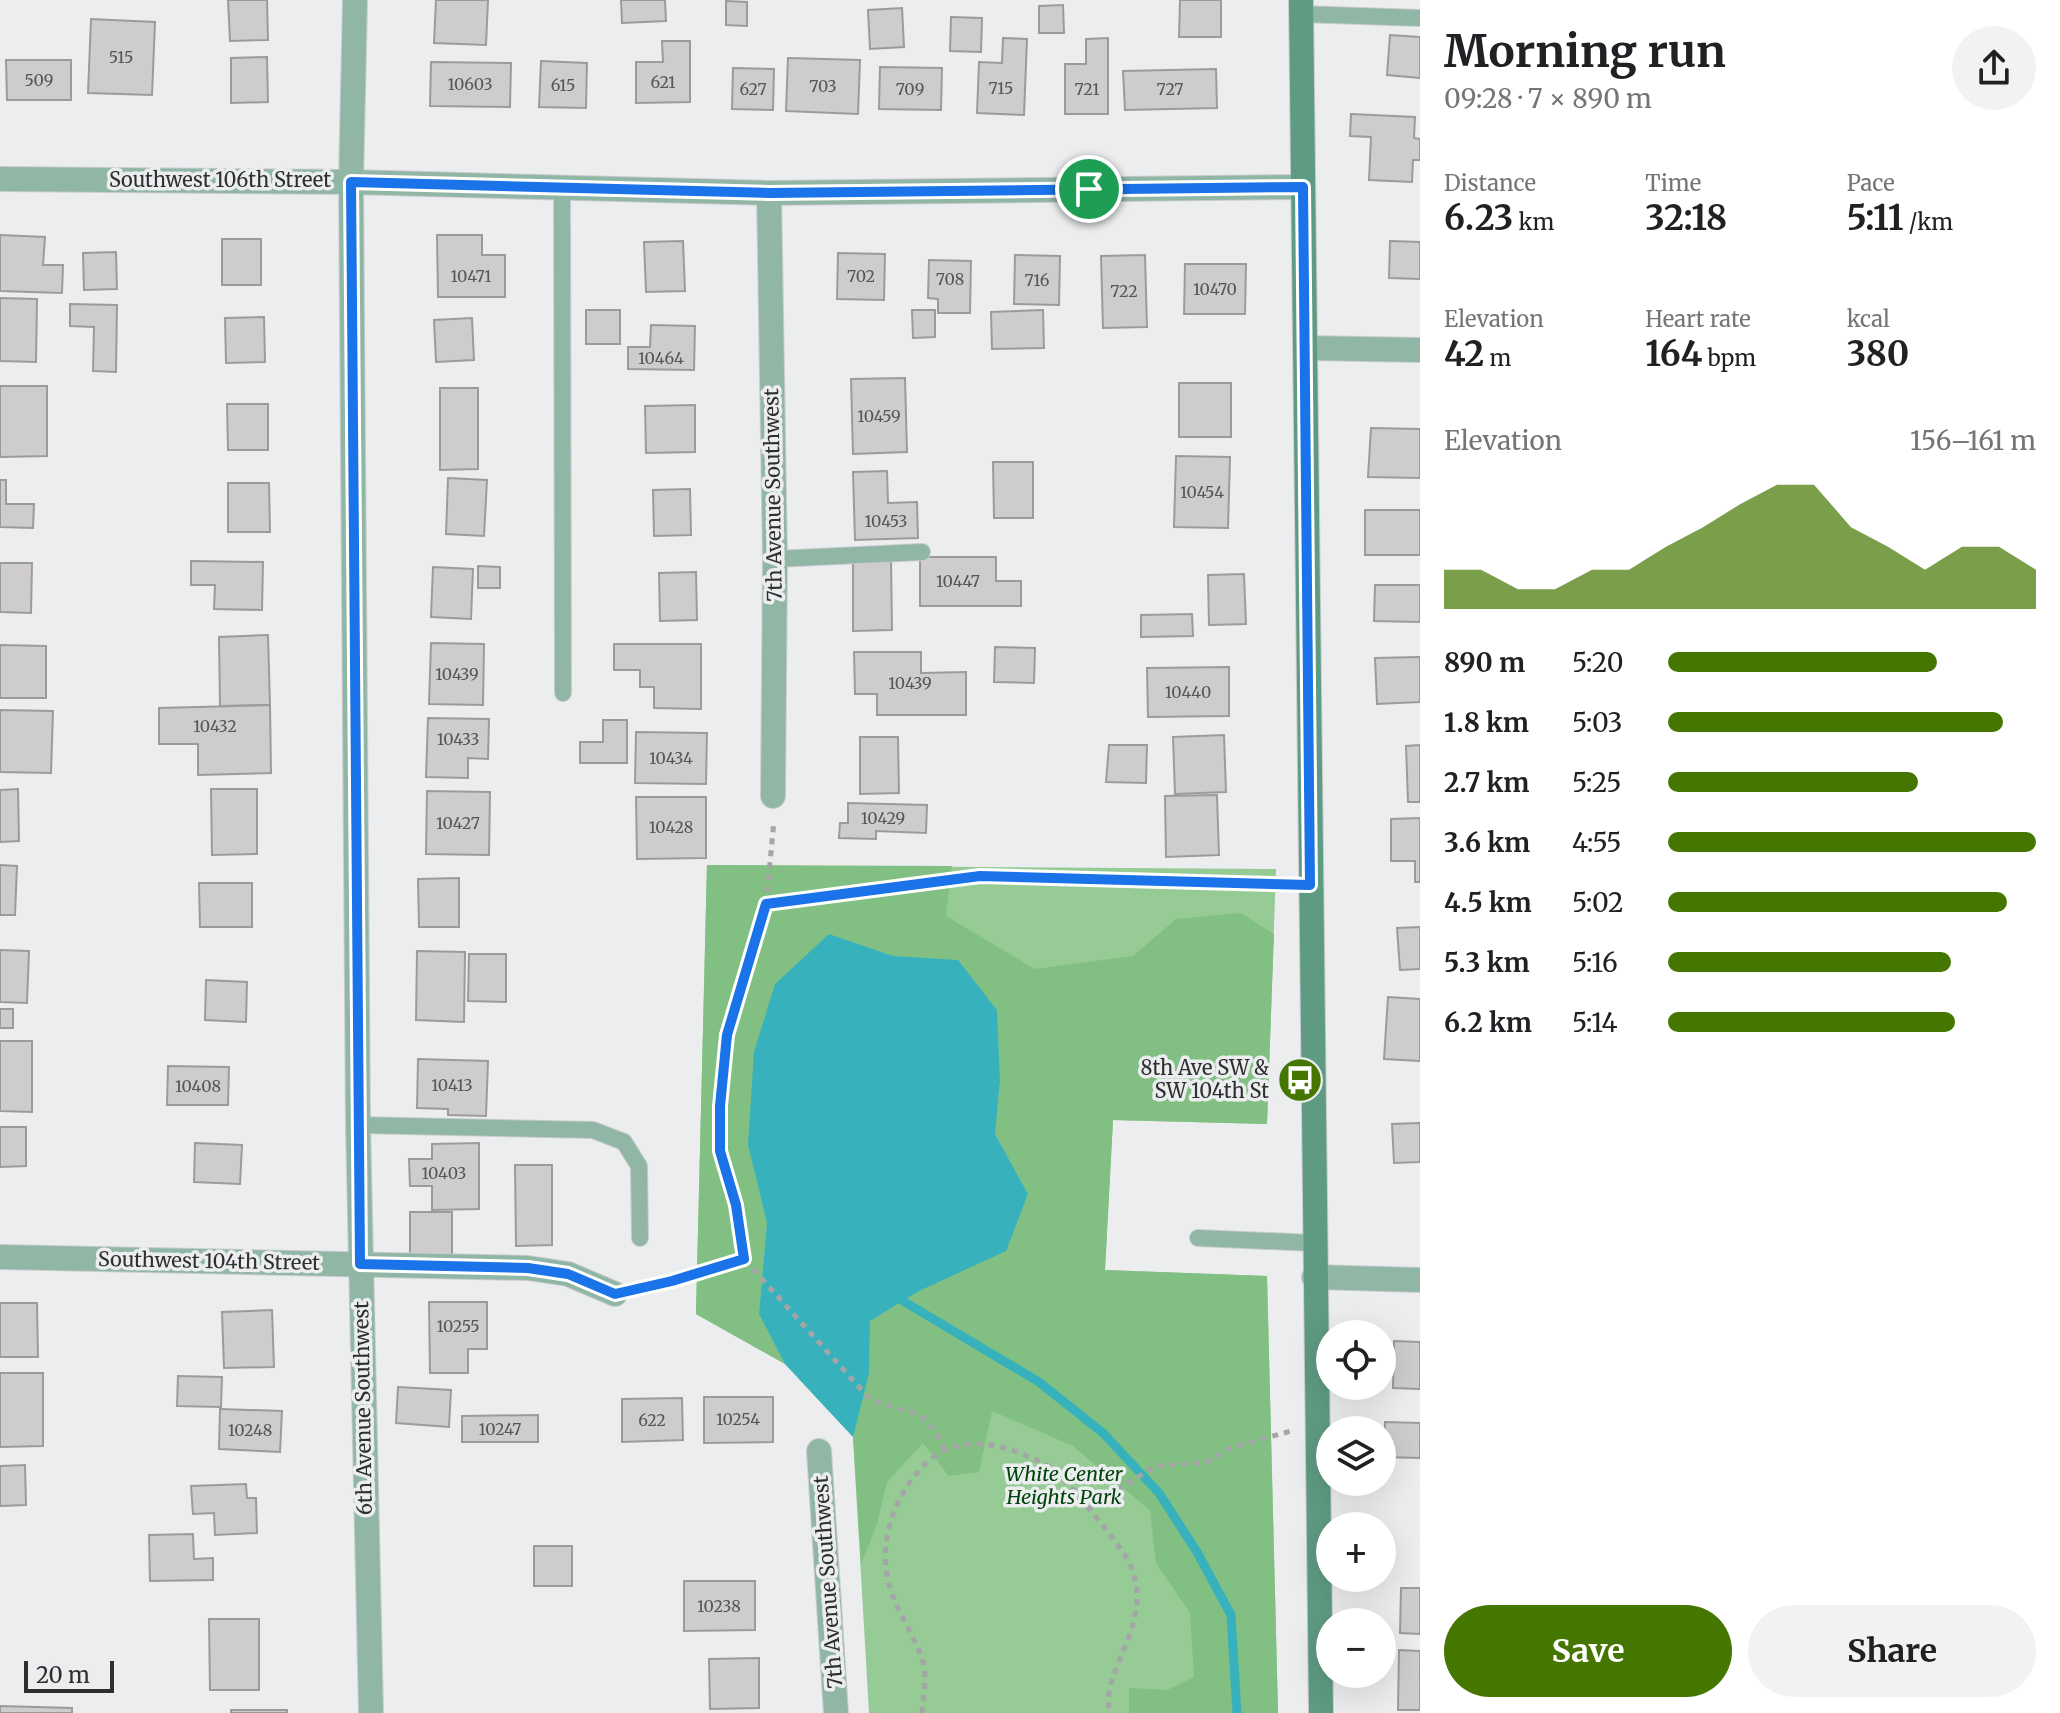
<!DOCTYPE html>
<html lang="en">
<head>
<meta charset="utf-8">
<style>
  body { margin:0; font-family:Merriweather,serif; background:#f2f2f2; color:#202124; height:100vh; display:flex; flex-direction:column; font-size:30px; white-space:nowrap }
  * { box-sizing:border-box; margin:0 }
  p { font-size:26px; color:#757577 }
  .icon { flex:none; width:44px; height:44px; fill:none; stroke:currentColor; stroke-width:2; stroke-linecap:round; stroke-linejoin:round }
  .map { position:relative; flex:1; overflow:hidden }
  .panel { display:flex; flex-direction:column; background:#fff; width:640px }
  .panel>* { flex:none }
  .fabs { position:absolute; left:1316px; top:1320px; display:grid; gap:16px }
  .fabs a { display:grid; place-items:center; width:80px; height:80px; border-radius:50%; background:#fff; box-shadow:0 8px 32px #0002; font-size:40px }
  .scale { position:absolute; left:24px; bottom:20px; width:90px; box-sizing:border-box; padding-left:8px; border:4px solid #2e2f30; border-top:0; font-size:22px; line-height:28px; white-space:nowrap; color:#2e2f30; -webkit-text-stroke:6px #ebedef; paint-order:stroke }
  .pin { position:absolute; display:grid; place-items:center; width:68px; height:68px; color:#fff; margin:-34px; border:4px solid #fff; border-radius:50%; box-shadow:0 2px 8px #0007 }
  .round { display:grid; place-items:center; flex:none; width:84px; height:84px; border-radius:42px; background:#f2f2f2 }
  .headline { display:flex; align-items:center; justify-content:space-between; height:136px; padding:0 24px }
  h1 { font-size:44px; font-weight:700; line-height:60px }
  .metrics { display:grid; grid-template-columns:repeat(3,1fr); gap:12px; height:136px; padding:8px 24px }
  .metrics div { display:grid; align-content:center }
  .metrics b { font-size:34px; font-weight:700 }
  .metrics small { font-size:22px; font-weight:400 }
  .metrics p { font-size:22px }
  .chart { height:224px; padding:16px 24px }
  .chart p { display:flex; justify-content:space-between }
  .chart svg { width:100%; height:144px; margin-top:8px; fill:#447600; opacity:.7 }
  .cta { display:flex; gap:16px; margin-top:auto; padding:16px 24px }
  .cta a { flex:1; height:92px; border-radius:48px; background:#447600; color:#fff; font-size:32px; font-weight:700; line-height:92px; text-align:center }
  .cta a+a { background:#f2f2f2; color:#202124 }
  ul { padding:0 24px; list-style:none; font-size:26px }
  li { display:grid; grid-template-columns:128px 96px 1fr; align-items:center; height:60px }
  li i { height:20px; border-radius:10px; background:#447600 }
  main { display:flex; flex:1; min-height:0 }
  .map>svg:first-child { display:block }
  .green { fill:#96cb96 }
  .forest { fill:#82bf82 }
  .water { fill:#37b2bc }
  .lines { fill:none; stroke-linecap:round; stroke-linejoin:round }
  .stream { stroke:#37b2bc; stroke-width:9 }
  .building { fill:#cfcdcc; stroke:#9d9b9a; stroke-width:2 }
  .lane-casing { stroke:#c9cbcd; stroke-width:18 }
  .street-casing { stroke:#c9cbcd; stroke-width:26 }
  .secondary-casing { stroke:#c9cbcd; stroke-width:26 }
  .path { stroke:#a3a5a6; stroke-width:5; stroke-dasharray:6 6; stroke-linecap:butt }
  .lane { stroke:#90b6a5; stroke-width:16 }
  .street { stroke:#90b6a5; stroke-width:24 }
  .secondary { stroke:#5f9a82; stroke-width:24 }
  .route-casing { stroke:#fff; stroke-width:16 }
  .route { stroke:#1a73e8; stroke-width:10 }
  .labels { text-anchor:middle; stroke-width:7; stroke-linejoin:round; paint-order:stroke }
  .number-label { font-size:16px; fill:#565657 }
  .street-label { font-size:20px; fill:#2e2f30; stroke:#ebedef }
  .poi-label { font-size:20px; fill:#2e2f30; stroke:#ebedef; text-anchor:end }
  .park-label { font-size:20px; font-style:italic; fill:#00440a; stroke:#ebedef }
</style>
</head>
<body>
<main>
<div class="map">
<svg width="1420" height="1713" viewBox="0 0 1420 1713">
  <rect width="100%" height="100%" fill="#ebedef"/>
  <path class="green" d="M707,865L1276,869L1267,1124L1113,1120L1105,1270L1267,1276L1278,1713H869L853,1437L785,1364L696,1314Z"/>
  <path class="forest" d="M707,865L952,866L946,916L1035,969L1133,956L1176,919L1241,913L1274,934L1267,1124L1113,1120L1105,1270L1267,1276L1278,1713H1129V1688L1167,1690L1194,1677L1190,1613L1156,1563L1150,1510L1073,1446L992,1411L979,1472L949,1476L923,1443L887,1482L877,1524L861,1564L853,1437L869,1374L870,1321L919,1291L1028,1194L995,1134L1000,1080L997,1010L958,961L893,956L829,934L748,1145L767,1223L759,1314L785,1364L696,1314Z"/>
  <path class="water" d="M829,934L893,956L958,960L997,1010L1000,1080L995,1134L1028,1194L1006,1251L919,1291L870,1321L869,1374L853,1437L785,1364L759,1314L767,1223L748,1145L754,1052L775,984Z"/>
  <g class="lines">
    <path class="stream" d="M903,1301L1039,1382L1103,1433L1159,1493L1197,1552L1231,1615L1237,1713"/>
  </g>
  <g class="building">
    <path d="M228,0H267L268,40L230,41Z"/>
    <path d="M436,0H488L486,45L434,43Z"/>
    <path d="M621,0H665L666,21L622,23Z"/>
    <path d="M1180,0H1221V37H1179Z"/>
    <path d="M726,1L747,2V26L726,25Z"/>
    <path d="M1063,5L1064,33H1039V6Z"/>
    <path d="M902,8L904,47L870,49L868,10Z"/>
    <path d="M951,17L982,18L981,52L950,51Z"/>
    <path d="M91,19L155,22L152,95L88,93Z"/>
    <path d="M1390,35L1420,37V78L1387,75Z"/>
    <path d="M1003,38L1027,39L1024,115L977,113L979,62L1002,63Z"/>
    <path d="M1108,38V114H1065V64H1086V39Z"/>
    <path d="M662,41H690V102L636,103V62H663Z"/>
    <path d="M267,57L268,102L231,103V58Z"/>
    <path d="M788,58L860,60L858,114L786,111Z"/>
    <path d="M6,60H71V100H7Z"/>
    <path d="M541,61L587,63L586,108L539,107Z"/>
    <path d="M431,62L511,63L510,107L430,106Z"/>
    <path d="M880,67L942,68L941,110L879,109Z"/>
    <path d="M733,68L774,69L773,110L732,109Z"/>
    <path d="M1216,69L1217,108L1125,110L1123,71Z"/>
    <path d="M1351,114L1415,117L1414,138L1420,139V160H1413L1412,182L1369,180L1371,137L1350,136Z"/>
    <path d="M0,235L45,237L43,265H63L62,293L0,291Z"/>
    <path d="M437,235H482V255H505V297H438Z"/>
    <rect x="222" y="239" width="39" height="46"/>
    <path d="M683,241L685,291L646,292L644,242Z"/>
    <path d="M1390,241L1420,242V279L1389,278Z"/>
    <path d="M116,252L117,289L84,290L83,253Z"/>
    <path d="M838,253L885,254L884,300L837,299Z"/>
    <path d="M1015,255L1060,256L1059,305L1014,304Z"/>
    <path d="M1145,255L1147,327L1103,328L1101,256Z"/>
    <path d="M929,260L971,261L970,313H938V299L928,298Z"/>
    <path d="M1185,264H1246L1245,314H1184Z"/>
    <path d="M0,298L37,299L36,362L0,361Z"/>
    <path d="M70,304L117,305L116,372L93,371L94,327L70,326Z"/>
    <rect x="586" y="310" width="34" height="34"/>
    <path d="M912,310H935V337L913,338Z"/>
    <path d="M1043,310L1044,348L992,349L991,312Z"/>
    <path d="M264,317L265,362L226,363L225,318Z"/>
    <path d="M472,318L474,360L436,362L434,320Z"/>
    <path d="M651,325L695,326L694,370L628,369V347H650Z"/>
    <path d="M905,378L907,452L853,454L851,379Z"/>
    <rect x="1179" y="383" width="52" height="54"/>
    <path d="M0,386H47V456L0,457Z"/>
    <path d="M440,388H478V469L440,470Z"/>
    <path d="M227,404H268V450H228Z"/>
    <path d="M695,405V452L646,453L645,406Z"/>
    <path d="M1371,428L1420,429V478L1368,477Z"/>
    <path d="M1176,456L1230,457L1228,528L1174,527Z"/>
    <path d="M993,462H1033V518H994Z"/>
    <path d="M887,471L888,503L917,502L918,538L855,540L853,472Z"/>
    <path d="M448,478L487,480L484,536L446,534Z"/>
    <path d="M0,480H6V504H34L33,528L0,527Z"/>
    <path d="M228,483H269L270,532H228Z"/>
    <path d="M690,489L691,535L654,536L653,490Z"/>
    <rect x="1365" y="510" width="55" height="45"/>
    <path d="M920,557H996V581H1021V606H920Z"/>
    <path d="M853,559H891L892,630L853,631Z"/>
    <path d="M191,561L263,562L262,610L214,609L215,585H191Z"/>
    <path d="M0,563H32L31,613L0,612Z"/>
    <path d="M478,566L500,567V588H478Z"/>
    <path d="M433,567L473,569L471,619L431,617Z"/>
    <path d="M696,572L697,620L660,621L659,573Z"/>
    <path d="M1244,574L1246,624L1209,625L1208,575Z"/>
    <path d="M1375,585H1420V622L1374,621Z"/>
    <path d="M1192,614L1193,636L1141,637V615Z"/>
    <path d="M268,635L270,705L220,706L219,637Z"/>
    <path d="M431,643L484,644L483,705L429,704Z"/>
    <path d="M614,644H701V709L654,708V687H640V670H614Z"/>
    <path d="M0,645L46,646V698H0Z"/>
    <path d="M995,647L1035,648L1034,683L994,682Z"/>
    <path d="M854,652H921V673L966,672V715H877V694H855Z"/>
    <path d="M1420,657V702L1377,704L1375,658Z"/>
    <path d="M1229,667V716L1148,717L1147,668Z"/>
    <path d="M270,705L271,773L198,775V744H159V708Z"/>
    <path d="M0,710L53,711L51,773L0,772Z"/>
    <path d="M428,718L489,719L488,759L468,758V778L426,777Z"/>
    <path d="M603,720H627V763H580V742H603Z"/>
    <path d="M636,732L707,733L706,784L635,783Z"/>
    <path d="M1224,735L1226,792L1175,794L1173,737Z"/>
    <path d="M860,737H898L899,793L860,794Z"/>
    <path d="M1109,745H1147L1146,783L1106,782Z"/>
    <path d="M1420,745V802H1408L1406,746Z"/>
    <path d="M18,789L19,841L0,842V790Z"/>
    <path d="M211,789H257V854L212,855Z"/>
    <path d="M427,791L490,792L489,855L426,854Z"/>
    <path d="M1217,795L1219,855L1166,857L1165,796Z"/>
    <path d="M636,797H706V858L637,859Z"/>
    <path d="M848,803L927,805L926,833L876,831V839L839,838L840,823H848Z"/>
    <path d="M1420,818V882H1415V861H1391V819Z"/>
    <path d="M0,865L17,866L15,915H0Z"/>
    <path d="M459,878V927H419L418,879Z"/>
    <path d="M199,883H252V927H200Z"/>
    <path d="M1420,927V969L1400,970L1397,928Z"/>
    <path d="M0,950L29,951L27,1003L0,1002Z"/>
    <path d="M417,951L465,952L464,1022L416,1020Z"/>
    <path d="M469,954H506V1002L468,1001Z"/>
    <path d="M206,980L247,982L246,1022L205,1020Z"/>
    <path d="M1388,997L1420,999V1061L1384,1059Z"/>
    <rect x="0" y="1009" width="13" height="19"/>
    <path d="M0,1041H32V1112L0,1111Z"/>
    <path d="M418,1059L488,1061L486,1116L448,1115V1109L417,1108Z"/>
    <path d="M168,1066L229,1067L228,1105H167Z"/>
    <path d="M1420,1123V1162L1394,1163L1392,1124Z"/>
    <path d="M0,1127H26V1166L0,1167Z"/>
    <path d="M195,1143L242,1145L240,1184L194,1182Z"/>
    <path d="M479,1143V1209L432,1210V1186H410L409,1159H432V1144Z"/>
    <path d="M515,1165H552V1245L516,1246Z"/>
    <rect x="410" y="1212" width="42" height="46"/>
    <path d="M429,1302H487V1349H468V1373H430Z"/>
    <path d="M0,1303H37L38,1357H0Z"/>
    <path d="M272,1310L274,1367L224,1368L222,1312Z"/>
    <path d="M1394,1341L1420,1342V1389L1393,1388Z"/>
    <path d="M0,1373H43V1446L0,1447Z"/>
    <path d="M178,1376L222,1377L221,1407L177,1406Z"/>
    <path d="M398,1387L451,1390L449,1427L396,1423Z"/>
    <path d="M704,1397H773V1442L704,1443Z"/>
    <path d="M682,1398L683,1440L622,1442V1399Z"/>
    <path d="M220,1409L282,1411L280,1452L219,1449Z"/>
    <path d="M538,1415V1442H462V1416Z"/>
    <path d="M1385,1422L1420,1423V1458L1384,1457Z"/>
    <path d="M25,1465L26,1505L0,1506V1466Z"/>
    <path d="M246,1484L247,1498H256L257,1533L215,1535L214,1513L193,1514L191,1486Z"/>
    <path d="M193,1534L194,1559L213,1558V1580L150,1581L149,1535Z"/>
    <rect x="534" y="1546" width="38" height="40"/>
    <path d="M684,1581H755V1630L684,1631Z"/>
    <path d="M1401,1588H1420V1634L1400,1633Z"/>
    <path d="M209,1619H259V1690H210Z"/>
    <path d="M1399,1650L1420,1651V1710H1398Z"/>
    <path d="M759,1658V1708L710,1709L709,1659Z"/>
    <path d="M0,1706L72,1708V1713H0Z"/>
    <rect x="231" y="1710" width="56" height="3"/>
  </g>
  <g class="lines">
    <g class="lane-casing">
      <g id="lane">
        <path d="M1301,14L1420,18"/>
        <path d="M562,187L563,693"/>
        <path d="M775,559L922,552"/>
        <path d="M358,1125L593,1130L624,1142L639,1166L640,1238"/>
        <path d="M1198,1238L1314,1243"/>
      </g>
    </g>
    <g class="street-casing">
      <g id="street">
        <path d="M355,0L351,182L358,1125L371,1713"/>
        <path d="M0,179L351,182L769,193L1303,187"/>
        <path d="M769,193L775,559L773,796"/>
        <path d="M1306,348L1420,350"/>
        <path d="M0,1257L528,1268L568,1274L615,1294"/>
        <path d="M1314,1277L1420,1280"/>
        <path d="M819,1451L836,1713"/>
      </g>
    </g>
    <g class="secondary-casing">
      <path id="secondary" d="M1301,0L1321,1713"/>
    </g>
    <g class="path">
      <path d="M766,904L774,821"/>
      <path d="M641,1288L744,1259"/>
      <path d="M945,1450C920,1398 909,1420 868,1397L744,1259L736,1205L720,1151L727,1035L766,904L980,876L1285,885"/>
      <path d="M1087,1510L1155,1466L1207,1462L1230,1448L1291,1431"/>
      <path d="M922,1713C923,1695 928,1676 922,1659C915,1638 902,1619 894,1599C874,1553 891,1499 924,1465C948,1440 983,1440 1014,1451C1027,1456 1041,1461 1053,1469C1063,1475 1124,1550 1129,1562C1158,1624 1098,1670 1110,1713"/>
    </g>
    <use href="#lane" class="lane"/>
    <use href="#street" class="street"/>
    <use href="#secondary" class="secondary"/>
  </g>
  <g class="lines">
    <g class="route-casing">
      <path id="route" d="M351,182L769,193L1303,187L1310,885L980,876L766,904L727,1035L720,1106V1151L736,1205L744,1259L672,1281L615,1294L568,1274L528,1268L360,1264Z"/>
    </g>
    <use href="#route" class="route"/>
  </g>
  <defs>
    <g id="bus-disc" transform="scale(2.3)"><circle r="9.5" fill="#447600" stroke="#ebedef"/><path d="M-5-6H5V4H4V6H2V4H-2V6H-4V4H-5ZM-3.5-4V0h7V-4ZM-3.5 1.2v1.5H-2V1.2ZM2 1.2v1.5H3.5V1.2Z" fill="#fff"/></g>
  </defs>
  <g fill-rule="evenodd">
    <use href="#bus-disc" x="1300" y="1080"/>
  </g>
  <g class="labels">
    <g class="number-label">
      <text x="121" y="63">515</text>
      <text x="39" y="86">509</text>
      <text x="663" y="88">621</text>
      <text x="470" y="90">10603</text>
      <text x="563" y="91">615</text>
      <text x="823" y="92">703</text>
      <text x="1001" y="94">715</text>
      <text x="753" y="95">627</text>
      <text x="910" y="95">709</text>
      <text x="1087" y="95">721</text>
      <text x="1170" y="95">727</text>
      <text x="471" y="282">10471</text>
      <text x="861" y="282">702</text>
      <text x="950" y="285">708</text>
      <text x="1037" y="286">716</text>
      <text x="1215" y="295">10470</text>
      <text x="1124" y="297">722</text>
      <text x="661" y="364">10464</text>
      <text x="879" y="422">10459</text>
      <text x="1202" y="498">10454</text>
      <text x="886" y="527">10453</text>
      <text x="958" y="587">10447</text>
      <text x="457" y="680">10439</text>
      <text x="910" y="689">10439</text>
      <text x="1188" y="698">10440</text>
      <text x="215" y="732">10432</text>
      <text x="458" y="745">10433</text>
      <text x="671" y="764">10434</text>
      <text x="883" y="824">10429</text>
      <text x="458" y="829">10427</text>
      <text x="671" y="833">10428</text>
      <text x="452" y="1091">10413</text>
      <text x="198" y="1092">10408</text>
      <text x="444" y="1179">10403</text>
      <text x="458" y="1332">10255</text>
      <text x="738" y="1425">10254</text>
      <text x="652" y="1426">622</text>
      <text x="500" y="1435">10247</text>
      <text x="250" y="1436">10248</text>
      <text x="719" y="1612">10238</text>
    </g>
    <g class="street-label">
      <text x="220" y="187">Southwest 106th Street</text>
      <text transform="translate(773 495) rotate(-91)" y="7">7th Avenue Southwest</text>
      <text transform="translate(209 1261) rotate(1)" y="7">Southwest 104th Street</text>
      <text transform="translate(363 1408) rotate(-91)" y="7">6th Avenue Southwest</text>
      <text transform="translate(828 1582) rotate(-94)" y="7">7th Avenue Southwest</text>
    </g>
    <g class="poi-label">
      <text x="1269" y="1075">8th Ave SW &amp;<tspan x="1269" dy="23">SW 104th St</tspan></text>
    </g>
    <g class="park-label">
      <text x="1064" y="1481">White Center<tspan x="1064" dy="23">Heights Park</tspan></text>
    </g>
  </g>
</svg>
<div class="fabs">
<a><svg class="icon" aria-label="locate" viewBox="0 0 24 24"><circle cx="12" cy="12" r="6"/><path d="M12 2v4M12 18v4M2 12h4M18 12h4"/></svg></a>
<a><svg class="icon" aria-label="layers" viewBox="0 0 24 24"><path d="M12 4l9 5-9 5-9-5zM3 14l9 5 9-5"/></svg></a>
<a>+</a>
<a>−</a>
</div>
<div class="scale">20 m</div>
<div class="pin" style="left:1089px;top:189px;background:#1e9e55"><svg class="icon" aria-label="arrive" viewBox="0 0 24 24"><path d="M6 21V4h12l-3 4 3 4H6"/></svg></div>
</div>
<section class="panel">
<div class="headline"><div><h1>Morning run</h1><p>09:28 · 7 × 890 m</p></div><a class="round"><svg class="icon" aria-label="share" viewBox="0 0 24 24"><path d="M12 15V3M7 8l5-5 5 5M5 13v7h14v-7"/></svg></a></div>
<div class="metrics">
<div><p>Distance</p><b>6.23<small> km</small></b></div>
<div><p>Time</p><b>32:18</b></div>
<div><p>Pace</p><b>5:11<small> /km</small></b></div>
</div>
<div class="metrics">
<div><p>Elevation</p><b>42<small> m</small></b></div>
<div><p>Heart rate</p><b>164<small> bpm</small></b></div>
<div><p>kcal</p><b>380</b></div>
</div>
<div class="chart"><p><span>Elevation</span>156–161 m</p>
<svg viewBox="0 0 160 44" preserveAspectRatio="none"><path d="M0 44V32L10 32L20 38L30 38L40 32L50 32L60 25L70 19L80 12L90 6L100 6L110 19L120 25L130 32L140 25L150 25L160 32V44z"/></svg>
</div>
<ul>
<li><b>890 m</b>5:20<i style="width:73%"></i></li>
<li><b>1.8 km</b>5:03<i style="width:91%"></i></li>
<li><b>2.7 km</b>5:25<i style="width:68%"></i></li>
<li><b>3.6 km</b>4:55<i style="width:100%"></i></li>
<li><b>4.5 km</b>5:02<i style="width:92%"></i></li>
<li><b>5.3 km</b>5:16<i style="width:77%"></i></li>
<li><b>6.2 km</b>5:14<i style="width:78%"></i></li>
</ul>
<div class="cta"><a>Save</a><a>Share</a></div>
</section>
</main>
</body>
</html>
